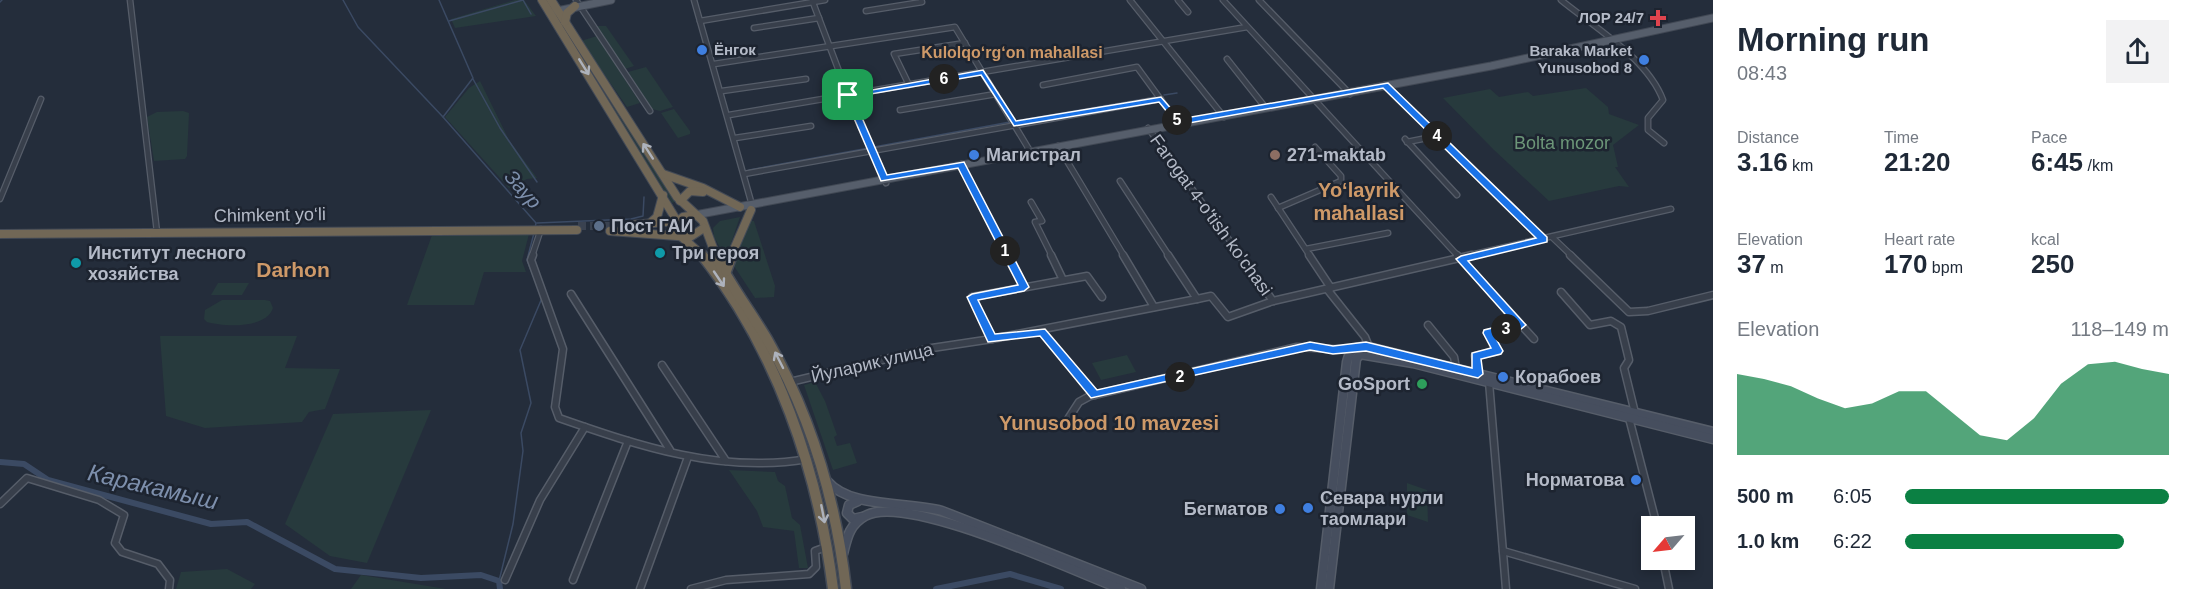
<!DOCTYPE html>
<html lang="en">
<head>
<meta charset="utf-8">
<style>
  body { margin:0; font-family:Arial,sans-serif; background:#f2f2f3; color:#1f2937; height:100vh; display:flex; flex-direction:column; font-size:22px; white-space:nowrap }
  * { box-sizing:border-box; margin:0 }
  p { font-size:20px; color:#747a83 }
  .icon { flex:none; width:33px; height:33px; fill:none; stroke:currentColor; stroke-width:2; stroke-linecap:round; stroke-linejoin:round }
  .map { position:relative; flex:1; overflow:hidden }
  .details { display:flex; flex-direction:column; background:#fff; width:480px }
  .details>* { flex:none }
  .needle { width:39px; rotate:242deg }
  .tools { position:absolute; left:1641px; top:516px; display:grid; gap:12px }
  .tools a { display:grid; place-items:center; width:54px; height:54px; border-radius:0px; background:#fff; box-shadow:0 3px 9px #0003; font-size:30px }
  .pin { position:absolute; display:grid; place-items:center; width:51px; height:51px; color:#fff; margin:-26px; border-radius:12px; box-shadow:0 3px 9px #0006 }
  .km { position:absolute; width:30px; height:30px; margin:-15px; border-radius:50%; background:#222; color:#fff; font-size:16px; line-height:30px; text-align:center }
  .round { display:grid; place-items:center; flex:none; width:63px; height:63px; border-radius:0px; background:#f2f2f3 }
  .summary { display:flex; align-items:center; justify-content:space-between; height:102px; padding:0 24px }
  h1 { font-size:33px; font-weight:800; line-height:45px }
  .figures { display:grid; grid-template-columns:repeat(3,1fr); gap:9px; height:102px; padding:6px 24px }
  .figures div { display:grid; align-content:center }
  .figures b { font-size:26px; font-weight:800 }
  .figures small { font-size:16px; font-weight:400 }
  .figures p { font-size:16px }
  .chart { height:168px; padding:12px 24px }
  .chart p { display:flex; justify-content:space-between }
  .chart svg { width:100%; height:108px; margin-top:6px; fill:#0b8043; opacity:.7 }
  ul { padding:0 24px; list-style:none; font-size:20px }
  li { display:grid; grid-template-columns:96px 72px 1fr; align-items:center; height:45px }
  li i { height:15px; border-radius:8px; background:#0b8043 }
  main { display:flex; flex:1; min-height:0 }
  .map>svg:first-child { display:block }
  .green { fill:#273a3d }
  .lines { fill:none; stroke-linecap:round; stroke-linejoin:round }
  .stream { stroke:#3b4a63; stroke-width:1.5 }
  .canal { stroke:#3b4a63; stroke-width:6 }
  .highway-tunnel { stroke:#3a4250; stroke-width:8; stroke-dasharray:8 4; stroke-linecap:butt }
  .street-far1-casing { stroke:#565d69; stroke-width:7 }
  .street-casing { stroke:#565d69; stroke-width:9 }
  .secondary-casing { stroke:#565d69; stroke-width:11 }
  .primary-casing { stroke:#414854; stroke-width:9 }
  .highway-far1-casing { stroke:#434a56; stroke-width:10 }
  .highway-casing { stroke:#434a56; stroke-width:13 }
  .street-far1 { stroke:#383f4b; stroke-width:4.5 }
  .street { stroke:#383f4b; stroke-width:6 }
  .secondary { stroke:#464e5e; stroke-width:8 }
  .primary { stroke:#565e6b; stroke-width:7 }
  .highway-far1 { stroke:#716756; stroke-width:8 }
  .highway { stroke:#716756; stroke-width:10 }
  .oneway { stroke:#adb2bc }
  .route { fill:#1a73e8; stroke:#fff; stroke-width:1.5; fill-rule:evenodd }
  .health-dot { fill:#e0444e; stroke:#1d2430; stroke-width:2 }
  .shop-dot { fill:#3f7fe0; stroke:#1d2430; stroke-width:2 }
  .education-dot { fill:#8d6e63; stroke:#1d2430; stroke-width:2 }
  .service-dot { fill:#5c6f8a; stroke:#1d2430; stroke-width:2 }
  .culture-dot { fill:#0f9aa8; stroke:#1d2430; stroke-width:2 }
  .leisure-dot { fill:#2e9e5b; stroke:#1d2430; stroke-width:2 }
  .labels { text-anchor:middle; stroke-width:5; stroke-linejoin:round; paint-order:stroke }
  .far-poi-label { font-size:15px; font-weight:bold; fill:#b4bac7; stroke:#1d2430; text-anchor:end }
  .far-neighbourhood-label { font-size:16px; font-weight:bold; fill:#ce9968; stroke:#1d2430 }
  .park-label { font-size:18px; fill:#6c9678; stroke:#1d2430 }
  .poi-label { font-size:18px; font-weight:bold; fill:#b4bac7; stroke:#1d2430; text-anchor:start }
  .street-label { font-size:18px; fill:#b4bac7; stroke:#1d2430 }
  .water-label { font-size:20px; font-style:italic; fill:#7d8fac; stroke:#1d2430 }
  .neighbourhood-label { font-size:20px; font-weight:bold; fill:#ce9968; stroke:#1d2430 }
  .quarter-label { font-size:21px; font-weight:bold; fill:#ce9968; stroke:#1d2430 }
  .near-water-label { font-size:24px; font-style:italic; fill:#7d8fac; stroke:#1d2430 }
</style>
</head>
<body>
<main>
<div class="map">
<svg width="1713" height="589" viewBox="0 0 1713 589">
  <rect width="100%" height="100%" fill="#242d3b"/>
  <g class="green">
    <path d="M515,0H524L536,16L455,28L451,19Z"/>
    <path d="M561,24H563L676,201L672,203Z"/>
    <path d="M595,26H606L634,66L625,69Z"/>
    <path d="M597,36L640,103L627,107L581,41Z"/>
    <path d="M646,67L673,107L660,111L652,109L628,72Z"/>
    <path d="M480,81L509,140L537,178L527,179L509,188L445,117L469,88Z"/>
    <path d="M1586,88L1608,107L1609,114L1639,125L1613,145L1618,167H1615L1629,187L1619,186L1549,201L1494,150L1443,98L1490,89L1499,97L1528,92L1533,96Z"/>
    <path d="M674,109L690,131V134L678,138L661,113Z"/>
    <path d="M183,111L189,113L187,156L185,159L154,161L147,117L157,112Z"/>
    <path d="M740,217L726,258L714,237L713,228L720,221Z"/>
    <path d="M747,220L754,221L775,286L774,297L755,298L734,266Z"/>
    <path d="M529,234L522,261L526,272H484L474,305H407L432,235Z"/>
    <path d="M218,283H249L242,295H211Z"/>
    <path d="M222,300H265L270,301L273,308C266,329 224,327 207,322L204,319L205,310Z"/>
    <path d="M160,336H297L285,368L340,369L325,409L309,412L302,422L205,428L166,416Z"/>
    <path d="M1127,355L1136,372L1101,380L1092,363Z"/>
    <path d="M815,382L825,401L837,435L834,437L837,446L850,443L857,463L833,470L804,385Z"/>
    <path d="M431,410L367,563L330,556L285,524L333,414Z"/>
    <path d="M729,470L775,472L778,481L785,486L792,518L800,525L808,568H799L794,531L763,527L757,511Z"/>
    <path d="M1407,483L1427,490L1428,522L1407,515Z"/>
    <path d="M227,569L255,584L251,589H176L181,572Z"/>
    <path d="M361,575L446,589H351Z"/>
  </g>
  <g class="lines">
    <g class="stream">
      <path d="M343,0L358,27L443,117L536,223L535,228"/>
      <path d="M439,0L473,78L443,117"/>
      <path d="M0,2L2,0"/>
      <path d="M449,21L523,0L531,14"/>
      <path d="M473,79L500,128L537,182"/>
      <path d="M1164,95L1177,93"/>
      <path d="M1015,121L1156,97"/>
      <path d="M874,147L1010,122"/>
      <path d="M749,170L869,148"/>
      <path d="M537,223L631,219L643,216L644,197"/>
      <path d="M499,581L513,524L523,451L521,433L531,403L520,350L542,298L527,260L534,233"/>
    </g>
    <g class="canal">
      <path d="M0,462L24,464L48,480L211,524L247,522L335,569L421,578L481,575L499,581L500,589"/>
      <path d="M936,589L1010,574L1061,589"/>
    </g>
    <path class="highway-tunnel" d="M578,226H612"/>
    <g class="street-far1-casing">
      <g id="street-far1">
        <path d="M130,0L157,232"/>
        <path d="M576,0L650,111"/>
        <path d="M694,0L752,205"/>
        <path d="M812,0L848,95L886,183"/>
        <path d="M1130,0L1224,117"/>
        <path d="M1178,0L1188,12"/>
        <path d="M1223,0L1458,256"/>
        <path d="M1259,0L1350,94"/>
        <path d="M1561,0C1594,27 1648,59 1663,100L1648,118V130L1664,143"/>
        <path d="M866,11L922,2L921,0"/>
        <path d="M700,21L825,0"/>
        <path d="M754,28L819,18"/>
        <path d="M1227,59L1265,107"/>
        <path d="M714,64L955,27L1030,151"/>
        <path d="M909,85L894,54L965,43"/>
        <path d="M1043,85L1137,67L1178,123"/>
        <path d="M1385,85L1543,239"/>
        <path d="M722,91L806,79"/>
        <path d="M900,110L996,94"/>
        <path d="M729,115L1247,27"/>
        <path d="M1148,128L1241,256"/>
        <path d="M735,138L811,126"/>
        <path d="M1405,139L1457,195"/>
        <path d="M1407,142L1437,136"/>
        <path d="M1058,146L1124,256"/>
        <path d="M961,164L1008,256"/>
        <path d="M744,174L1161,99"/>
        <path d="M1120,181L1169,256"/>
        <path d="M1271,197L1310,256"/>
        <path d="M0,199L41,99"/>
        <path d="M1031,202L1042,221L1035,222L1052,256"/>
        <path d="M1278,208L1341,181V176L1315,147"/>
        <path d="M1552,237L1572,256"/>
        <path d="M1306,249L1388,233"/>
        <path d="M532,256L541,229"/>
        <path d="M1466,256L1671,209"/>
      </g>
    </g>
    <g class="street-casing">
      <g id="street">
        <path d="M533,255L531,260L563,349L555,407L559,418C639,446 722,474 807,459"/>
        <path d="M1008,255L1024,287"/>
        <path d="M1051,255L1063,280"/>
        <path d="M1123,255L1154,307"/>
        <path d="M1240,255L1273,301"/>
        <path d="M1309,255L1331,288"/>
        <path d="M1457,255L1534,339"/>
        <path d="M1570,255L1629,312L1648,311L1713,295"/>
        <path d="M1327,289L1365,337L1369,347"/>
        <path d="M1561,292L1590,325L1611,321L1621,327L1629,360L1624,368L1635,413"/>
        <path d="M571,294L670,450"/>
        <path d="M1197,299L1211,296L1228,317L1273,301L1472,255"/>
        <path d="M1428,325L1454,357L1456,368"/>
        <path d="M1042,331L1095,395"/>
        <path d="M992,339L1197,299L1168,255"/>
        <path d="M662,365L726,461"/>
        <path d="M1478,374L1475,356L1498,351L1488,333L1521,325"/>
        <path d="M790,382L932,348L992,339L972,297L1087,276L1102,297"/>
        <path d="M1489,382L1506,589"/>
        <path d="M1629,418L1657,526"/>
        <path d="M1068,419L1079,402L1090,396L1297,347L1350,350"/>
        <path d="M0,504L27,478L99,500L124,515L115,543L122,552L158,564L170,580L169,589"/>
        <path d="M1503,551L1635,589"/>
        <path d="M1663,560L1669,589"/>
        <path d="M505,580L540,500L585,427"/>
        <path d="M573,580L628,441"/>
        <path d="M640,589L688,457"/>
        <path d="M691,589L726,580L809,574L816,567L815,551L826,547"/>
      </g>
    </g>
    <g class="secondary-casing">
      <g id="secondary">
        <path d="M827,481C851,509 906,501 942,511L1141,589"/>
        <path d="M858,501L849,505L847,513L853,519L862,517"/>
        <path d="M843,554C847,538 849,525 865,516C906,492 1073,571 1121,589"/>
        <path d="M1321,589L1347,362C1350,349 1356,346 1369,347L1713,432"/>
        <path d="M1329,589L1356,359L1360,354L1413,363L1713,439"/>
      </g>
    </g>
    <g class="primary-casing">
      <g id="primary">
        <path d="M552,12L611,0"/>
        <path d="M695,215L1491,66L1713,18"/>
      </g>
    </g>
    <g class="highway-far1-casing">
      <g id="highway-far1">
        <path d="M542,0L677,221"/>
        <path d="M551,0L677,197L703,221L716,256"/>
        <path d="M565,22L567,13L575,6"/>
        <path d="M663,174L703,188L740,207"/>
        <path d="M680,201L690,191L703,192"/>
        <path d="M695,215L683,217L675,224V231L703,256"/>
        <path d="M649,224L657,217L663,195"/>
        <path d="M631,225L677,221"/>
        <path d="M610,231L690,237L704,228"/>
        <path d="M0,234L577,230"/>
        <path d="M731,256L751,210"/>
      </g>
    </g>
    <g class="highway-casing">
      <g id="highway">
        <path d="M702,255C777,350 818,470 833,589"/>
        <path d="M715,255C730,285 751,312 768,341C812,418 836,501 846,589"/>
        <path d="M726,271L732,255"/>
      </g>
    </g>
    <use href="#street-far1" class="street-far1"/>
    <use href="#street" class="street"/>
    <use href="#secondary" class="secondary"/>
    <use href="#primary" class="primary"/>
    <use href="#highway-far1" class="highway-far1"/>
    <use href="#highway" class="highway"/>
  </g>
  <defs><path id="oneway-shaft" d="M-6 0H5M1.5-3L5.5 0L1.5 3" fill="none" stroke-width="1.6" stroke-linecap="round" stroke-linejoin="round" transform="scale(1.5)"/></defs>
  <g class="oneway">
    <use href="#oneway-shaft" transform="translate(584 67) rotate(58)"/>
    <use href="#oneway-shaft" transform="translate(648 151) rotate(-123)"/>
    <use href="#oneway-shaft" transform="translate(719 279) rotate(56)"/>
    <use href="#oneway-shaft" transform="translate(779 360) rotate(-117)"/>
    <use href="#oneway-shaft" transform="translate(823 514) rotate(79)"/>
  </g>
  <path class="route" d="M983,70L1016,121L1161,97L1180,119L1388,83L1547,237V242L1468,261L1526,325L1521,329L1494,335L1503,351L1501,354L1481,359L1483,374L1478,378L1366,351L1333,354L1310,350L1091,398L1040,336L988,342L967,297L972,294L1018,285L958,168L881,181L844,95ZM981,75L1014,126L1159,102L1178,125L1383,88L1536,238L1461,256L1456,259L1513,323L1484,330L1483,333L1491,348L1472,353V368L1366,342L1333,346L1310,342L1097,390L1045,329L995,334L978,300L1024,291L1029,287L964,162L887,175L853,97Z"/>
  <path class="health-dot" d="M1655 9h6v6h6v6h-6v6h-6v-6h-6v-6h6z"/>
  <g class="shop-dot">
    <circle cx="702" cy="50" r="6"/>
    <circle cx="1644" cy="60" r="6"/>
    <circle cx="974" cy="155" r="6"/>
    <circle cx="1503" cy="377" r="6"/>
    <circle cx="1636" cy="480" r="6"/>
    <circle cx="1308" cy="508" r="6"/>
    <circle cx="1280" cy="509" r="6"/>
  </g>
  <circle class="education-dot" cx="1275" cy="155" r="6"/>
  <circle class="service-dot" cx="599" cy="226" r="6"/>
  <g class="culture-dot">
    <circle cx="660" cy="253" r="6"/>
    <circle cx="76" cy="263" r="6"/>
  </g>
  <circle class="leisure-dot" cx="1422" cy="384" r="6"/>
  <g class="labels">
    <g class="far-poi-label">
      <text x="1644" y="23">ЛОР 24/7</text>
      <text x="714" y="55" text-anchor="start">Ёнгок</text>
      <text x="1632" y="56">Baraka Market<tspan x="1632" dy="17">Yunusobod 8</tspan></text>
    </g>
    <g class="far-neighbourhood-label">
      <text x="1012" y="58">Kulolqoʻrgʻon mahallasi</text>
    </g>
    <g class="park-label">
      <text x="1562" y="149">Bolta mozor</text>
    </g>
    <g class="poi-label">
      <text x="986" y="161">Магистрал</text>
      <text x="1287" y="161">271-maktab</text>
      <text x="611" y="232">Пост ГАИ</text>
      <text x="88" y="259">Институт лесного<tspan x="88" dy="21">хозяйства</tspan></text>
      <text x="672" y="259">Три героя</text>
      <text x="1515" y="383">Корабоев</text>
      <text x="1410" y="390" text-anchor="end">GoSport</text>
      <text x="1624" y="486" text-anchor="end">Норматова</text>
      <text x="1320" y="504">Севара нурли<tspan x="1320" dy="21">таомлари</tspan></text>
      <text x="1268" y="515" text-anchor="end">Бегматов</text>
    </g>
    <g class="street-label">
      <text transform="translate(270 215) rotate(-1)" y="6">Chimkent yo‘li</text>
      <text transform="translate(1211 215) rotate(54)" y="6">Farogat 4-o'tish ko'chasi</text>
      <text transform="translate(872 363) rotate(-13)" y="6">Йуларик улица</text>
    </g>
    <g class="water-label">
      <text transform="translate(523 189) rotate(48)" y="7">Заур</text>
    </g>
    <g class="neighbourhood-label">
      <text x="1359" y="197">Yoʻlayrik<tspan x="1359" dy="23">mahallasi</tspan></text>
      <text x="1109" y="430">Yunusobod 10 mavzesi</text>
    </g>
    <g class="quarter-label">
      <text x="293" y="277">Darhon</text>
    </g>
    <g class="near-water-label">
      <text transform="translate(153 487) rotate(13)" y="8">Каракамыш</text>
    </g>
  </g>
</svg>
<div class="tools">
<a><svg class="needle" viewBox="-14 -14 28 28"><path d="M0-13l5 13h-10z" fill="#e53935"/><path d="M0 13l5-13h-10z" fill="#747a83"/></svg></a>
</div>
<div class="pin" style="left:848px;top:95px;background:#1e9e55"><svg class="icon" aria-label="arrive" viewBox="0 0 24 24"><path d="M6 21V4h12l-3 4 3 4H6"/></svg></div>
<b class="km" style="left:1005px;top:251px">1</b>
<b class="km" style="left:1180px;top:377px">2</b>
<b class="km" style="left:1506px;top:329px">3</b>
<b class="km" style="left:1437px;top:136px">4</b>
<b class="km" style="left:1177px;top:120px">5</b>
<b class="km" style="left:944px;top:79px">6</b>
</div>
<section class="details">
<div class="summary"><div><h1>Morning run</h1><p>08:43</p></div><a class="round"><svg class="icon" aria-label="share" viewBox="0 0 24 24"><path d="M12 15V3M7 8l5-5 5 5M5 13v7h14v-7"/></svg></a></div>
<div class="figures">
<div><p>Distance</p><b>3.16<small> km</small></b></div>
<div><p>Time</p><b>21:20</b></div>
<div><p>Pace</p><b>6:45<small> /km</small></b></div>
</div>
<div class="figures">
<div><p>Elevation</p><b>37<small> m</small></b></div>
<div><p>Heart rate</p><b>170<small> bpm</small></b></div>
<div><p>kcal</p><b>250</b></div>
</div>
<div class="chart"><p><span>Elevation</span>118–149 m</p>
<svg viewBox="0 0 160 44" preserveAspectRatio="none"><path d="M0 44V11L10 13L20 16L30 21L40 25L50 23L60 18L70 18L80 27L90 36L100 38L110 29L120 15L130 7L140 6L150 9L160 11V44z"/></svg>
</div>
<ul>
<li><b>500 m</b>6:05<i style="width:100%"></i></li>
<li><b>1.0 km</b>6:22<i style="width:83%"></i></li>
</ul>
</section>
</main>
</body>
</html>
